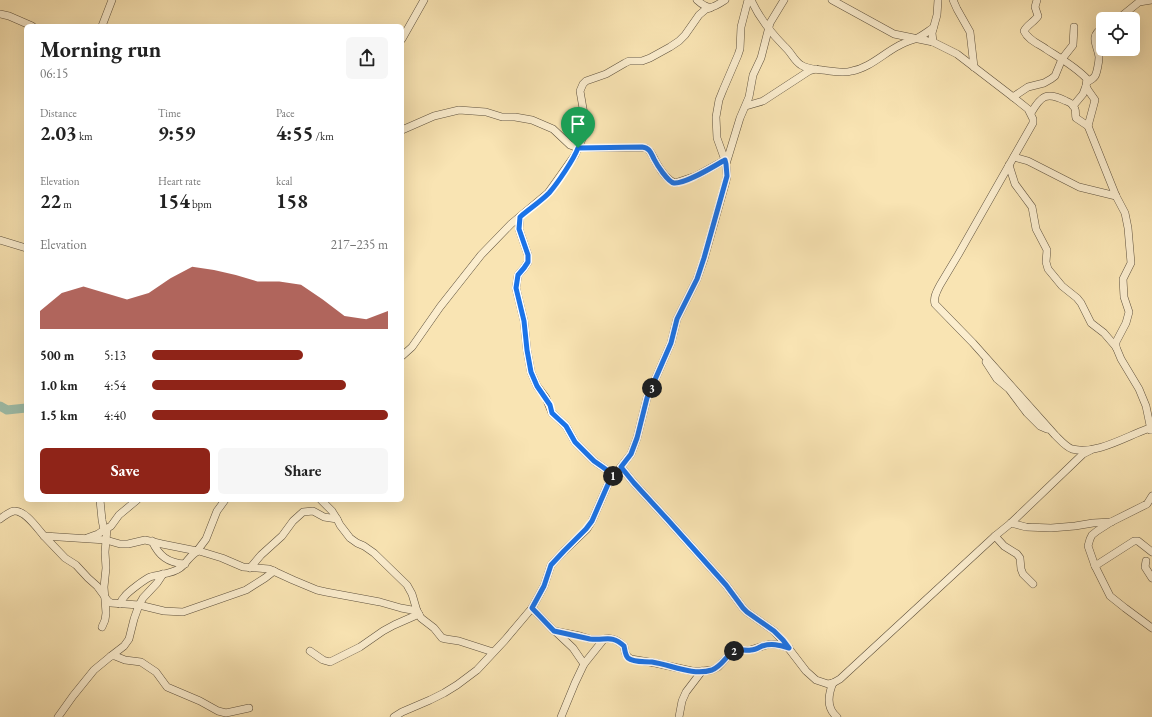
<!DOCTYPE html>
<html lang="en">
<head>
<meta charset="utf-8">
<style>
  body { margin:0; font-family:"EB Garamond",serif; background:#f6f6f6; color:#222; height:100vh; display:flex; flex-direction:column; font-size:15px; white-space:nowrap }
  * { box-sizing:border-box; margin:0 }
  p { font-size:13px; color:#767676 }
  .icon { flex:none; width:22px; height:22px; fill:none; stroke:currentColor; stroke-width:2; stroke-linecap:round; stroke-linejoin:round }
  .map { position:relative; flex:1; overflow:hidden }
  .side { position:absolute; left:24px; top:24px; width:380px; height:478px; display:flex; flex-direction:column; background:#fff; border-radius:6px; box-shadow:0 4px 16px #0002 }
  .side>* { flex:none }
  .fabs { position:absolute; left:1096px; top:12px; display:grid; gap:8px }
  .fabs a { display:grid; place-items:center; width:44px; height:44px; border-radius:6px; background:#fff; box-shadow:0 4px 16px #0002; font-size:20px }
  .pin { position:absolute; display:grid; place-items:center; width:34px; height:34px; color:#fff; margin:-41px -17px; border-radius:50% 50% 50% 0; rotate:-45deg; box-shadow:0 0 4px #0007 }
  .pin .icon { rotate:45deg }
  .km { position:absolute; width:20px; height:20px; margin:-10px; border-radius:50%; background:#222; color:#fff; font-size:11px; line-height:20px; text-align:center }
  .round { display:grid; place-items:center; flex:none; width:42px; height:42px; border-radius:6px; background:#f6f6f6 }
  .summary { display:flex; align-items:center; justify-content:space-between; height:68px; padding:0 16px }
  h1 { font-size:22px; font-weight:700; line-height:30px }
  .stats { display:grid; grid-template-columns:repeat(3,1fr); gap:6px; height:68px; padding:4px 16px }
  .stats div { display:grid; align-content:center }
  .stats b { font-size:20px; font-weight:700 }
  .stats small { font-size:11px; font-weight:400 }
  .stats p { font-size:11px }
  .chart { height:112px; padding:8px 16px }
  .chart p { display:flex; justify-content:space-between }
  .chart svg { width:100%; height:72px; margin-top:4px; fill:#8f2418; opacity:.7 }
  .cta { display:flex; gap:8px; margin-top:auto; padding:8px 16px }
  .cta a { flex:1; height:46px; border-radius:6px; background:#8f2418; color:#fff; font-size:16px; font-weight:700; line-height:46px; text-align:center }
  .cta a+a { background:#f6f6f6; color:#222 }
  ul { padding:0 16px; list-style:none; font-size:13px }
  li { display:grid; grid-template-columns:64px 48px 1fr; align-items:center; height:30px }
  li i { height:10px; border-radius:5px; background:#8f2418 }
  .map>svg:first-child { display:block }
  .lines { fill:none; stroke-linecap:round; stroke-linejoin:round }
  .river { stroke:#9ebfab; stroke-width:9 }
  .minor-casing { stroke:#5e513d; stroke-width:8 }
  .minor { stroke:#fbedce; stroke-width:7 }
  .route-casing { stroke:#fff; stroke-width:8 }
  .route { stroke:#1a73e8; stroke-width:5 }
</style>
</head>
<body>
<div class="map">
<svg width="1152" height="717" viewBox="0 0 1152 717">
  <rect width="100%" height="100%" fill="#f9e4b3"/>
  <filter id="stains"><feTurbulence type="fractalNoise" baseFrequency=".005" numOctaves="4"/><feColorMatrix values="0 0 0 0 .2 0 0 0 0 .09 0 0 0 0 .02 0 0 0 .5 -.17"/></filter>
  <radialGradient id="worn" r=".72"><stop offset=".6" stop-color="#630" stop-opacity="0"/><stop offset="1" stop-color="#630" stop-opacity=".3"/></radialGradient>
  <g class="lines">
    <path class="river" d="M0,406L7,410L26,408"/>
    <g class="minor-casing">
      <g id="minor">
        <path d="M697,0C709,11 713,8 725,0"/>
        <path d="M751,0C760,19 770,32 785,47C791,52 794,61 801,65C807,69 815,69 822,70C832,71 842,74 852,71C869,68 883,54 898,46C903,43 909,41 915,39C921,37 927,32 933,28"/>
        <path d="M832,0L894,34L933,42L957,54L1013,97L1028,109L1033,119V123L958,255L940,285C937,291 933,297 935,304L973,343L1055,435C1060,440 1066,447 1072,449C1096,455 1125,437 1147,429L1152,430"/>
        <path d="M953,0L957,9L970,32L974,67"/>
        <path d="M1037,0L1035,7L1038,16C1034,22 1027,25 1024,31C1028,40 1039,44 1046,49C1060,58 1076,67 1087,79L1086,86L1088,90L1095,100L1088,126L1116,196L1125,213L1128,228L1131,263L1123,279L1124,297L1129,312L1126,323L1116,342V347"/>
        <path d="M0,14L9,16L32,26"/>
        <path d="M1118,19L1139,2L1152,0"/>
        <path d="M102,26L112,0"/>
        <path d="M402,39L424,0"/>
        <path d="M933,42L932,33L937,15L938,0"/>
        <path d="M1087,82C1089,81 1093,79 1095,76C1097,73 1099,61 1099,57C1098,46 1088,36 1103,28"/>
        <path d="M1013,97L1028,87L1044,83L1051,79L1055,76L1062,59L1073,45L1074,27"/>
        <path d="M746,106L763,101L809,71L816,69"/>
        <path d="M1073,106L1083,94L1086,86"/>
        <path d="M1031,113C1041,96 1046,91 1066,101C1069,102 1074,105 1075,109C1076,111 1075,115 1076,118L1088,126"/>
        <path d="M402,130L434,116L459,110L486,112L502,117H515L532,120L553,129L570,145L578,148H646C652,151 653,158 657,164C661,171 667,180 675,183L696,176L725,160"/>
        <path d="M1014,157L1028,161L1079,187L1116,196"/>
        <path d="M726,163L717,138L716,117L719,100L723,90L738,55L740,49L741,27L748,0"/>
        <path d="M1009,165L1015,184L1032,207L1036,229L1047,250L1046,262L1048,269L1062,286L1077,298L1081,303L1091,323L1104,333L1116,347L1121,359L1139,389L1146,406L1151,430"/>
        <path d="M520,217L519,229L528,255V262L524,268L518,275L516,288L524,321L527,350L531,372L537,386L546,398L552,413L566,426L575,442L594,461L614,475"/>
        <path d="M0,240L26,248"/>
        <path d="M402,356L412,347L440,307L481,255L511,224L548,193L575,155L583,137L585,128V120L580,91L583,84L586,81L606,74L625,63L629,61H642L650,58L670,47L679,41L685,35L699,15L706,9L710,8"/>
        <path d="M986,362L997,379L1009,389L1027,413L1040,426L1047,429"/>
        <path d="M621,467L634,483L667,519L726,585L743,608L747,612L774,631L783,641L806,671L816,680L828,684L833,683L840,679L995,536L1011,523L1083,454L1091,450"/>
        <path d="M1152,496L1147,504L1111,522L1097,531L1092,535L1090,539L1088,546L1095,566L1110,596L1125,608L1152,628"/>
        <path d="M321,500L332,511L337,519"/>
        <path d="M0,519C4,516 9,512 14,511C25,510 37,528 44,536L106,540L120,544H128L145,540L162,544L197,551L206,539L217,511L225,500"/>
        <path d="M1011,523L1026,527L1051,528L1075,526L1093,523L1111,522"/>
        <path d="M104,530L111,526L119,515L137,500"/>
        <path d="M44,536L65,558L76,565L88,578L97,586L108,601L111,603L139,605L164,611L183,612L246,590L265,578L274,571"/>
        <path d="M995,536L1004,546L1017,554L1020,558L1021,569L1023,574L1033,584"/>
        <path d="M87,538L98,534L104,530L102,520L100,500"/>
        <path d="M152,541C159,556 168,563 185,564"/>
        <path d="M1146,561L1145,567L1152,578"/>
        <path d="M1095,566L1134,541H1138L1152,552"/>
        <path d="M250,568L261,555L282,536L293,521L303,512L313,511L324,517L337,519L340,525L350,538L357,543L364,546L374,553L407,585L412,594L417,611L421,618L434,628L442,638L446,639L459,641L493,652"/>
        <path d="M120,604C121,601 123,598 125,596C128,592 145,579 150,577C160,574 172,574 180,568C187,563 191,553 199,551L222,558L243,567L269,569L293,580L317,590L326,592L380,602L401,608L417,611"/>
        <path d="M532,608L554,631L580,636L590,639H604"/>
        <path d="M102,627L105,620L106,613L104,587L106,568L105,552L107,529"/>
        <path d="M556,632L573,648L584,664"/>
        <path d="M310,651L323,660L330,662L360,647L383,631L394,625L419,614"/>
        <path d="M111,656L124,646L129,639L134,619L139,605L143,598L157,583L163,574"/>
        <path d="M833,683C828,695 826,708 837,717"/>
        <path d="M58,717L73,696L94,670L111,656H115L125,660L141,662L156,672L167,687L200,701L218,711L226,713L249,708"/>
        <path d="M394,717L402,712L430,700L444,693L457,685L477,670L505,640L532,608L544,586L551,565L564,551L587,529L592,521L609,482L631,454L637,438L647,398L671,343L677,319L697,279L704,259L726,181L727,176L726,164L740,118L749,97L753,75L761,58L770,23L784,0"/>
        <path d="M561,717L575,683L584,664L604,639C613,637 618,641 624,646C625,652 625,656 631,659L655,663L692,671H702L712,670L718,667L731,653L738,650H750L770,644L779,645L789,648"/>
        <path d="M679,717L682,701L686,692L702,671"/>
      </g>
    </g>
    <use href="#minor" class="minor"/>
  </g>
  <g class="lines">
    <g class="route-casing">
      <path id="route" d="M642,147C650,148 651,153 654,159C657,165 668,182 674,183C686,184 714,166 725,160L726,164L727,176L704,258L697,279L677,319L671,343L647,398L637,438L631,454L621,467L634,483L667,519L726,585L743,608L747,612L774,631L783,640L789,648C779,645 772,643 762,646C758,648 755,650 751,650C744,651 738,648 733,652C725,657 722,666 712,670C692,676 672,665 652,662C645,661 634,663 628,658C625,655 625,650 624,646C611,634 606,641 590,639L554,631L532,608L544,586L551,565L564,551L586,529L592,521L609,482L614,475L594,461L575,442L566,426L552,413L550,405L537,386L531,372L527,350L524,321L516,288L518,275L524,268L528,262V255L519,229L520,217C529,209 540,202 549,193C557,184 574,159 578,148Z"/>
    </g>
    <use href="#route" class="route"/>
  </g>
  <rect width="100%" height="100%" filter="url(#stains)"/>
  <rect width="100%" height="100%" fill="url(#worn)"/>
</svg>
<div class="fabs">
<a><svg class="icon" aria-label="locate" viewBox="0 0 24 24"><circle cx="12" cy="12" r="6"/><path d="M12 2v4M12 18v4M2 12h4M18 12h4"/></svg></a>
</div>
<div class="pin" style="left:578px;top:148px;background:#1e9e55"><svg class="icon" aria-label="arrive" viewBox="0 0 24 24"><path d="M6 21V4h12l-3 4 3 4H6"/></svg></div>
<b class="km" style="left:613px;top:476px">1</b>
<b class="km" style="left:734px;top:651px">2</b>
<b class="km" style="left:652px;top:388px">3</b>
<section class="side">
<div class="summary"><div><h1>Morning run</h1><p>06:15</p></div><a class="round"><svg class="icon" aria-label="share" viewBox="0 0 24 24"><path d="M12 15V3M7 8l5-5 5 5M5 13v7h14v-7"/></svg></a></div>
<div class="stats">
<div><p>Distance</p><b>2.03<small> km</small></b></div>
<div><p>Time</p><b>9:59</b></div>
<div><p>Pace</p><b>4:55<small> /km</small></b></div>
</div>
<div class="stats">
<div><p>Elevation</p><b>22<small> m</small></b></div>
<div><p>Heart rate</p><b>154<small> bpm</small></b></div>
<div><p>kcal</p><b>158</b></div>
</div>
<div class="chart"><p><span>Elevation</span>217–235 m</p>
<svg viewBox="0 0 160 44" preserveAspectRatio="none"><path d="M0 44V33L10 22L20 18L30 22L40 26L50 22L60 13L70 6L80 8L90 11L100 15L110 15L120 17L130 26L140 36L150 38L160 33V44z"/></svg>
</div>
<ul>
<li><b>500 m</b>5:13<i style="width:64%"></i></li>
<li><b>1.0 km</b>4:54<i style="width:82%"></i></li>
<li><b>1.5 km</b>4:40<i style="width:100%"></i></li>
</ul>
<div class="cta"><a>Save</a><a>Share</a></div>
</section>
</div>
</body>
</html>
